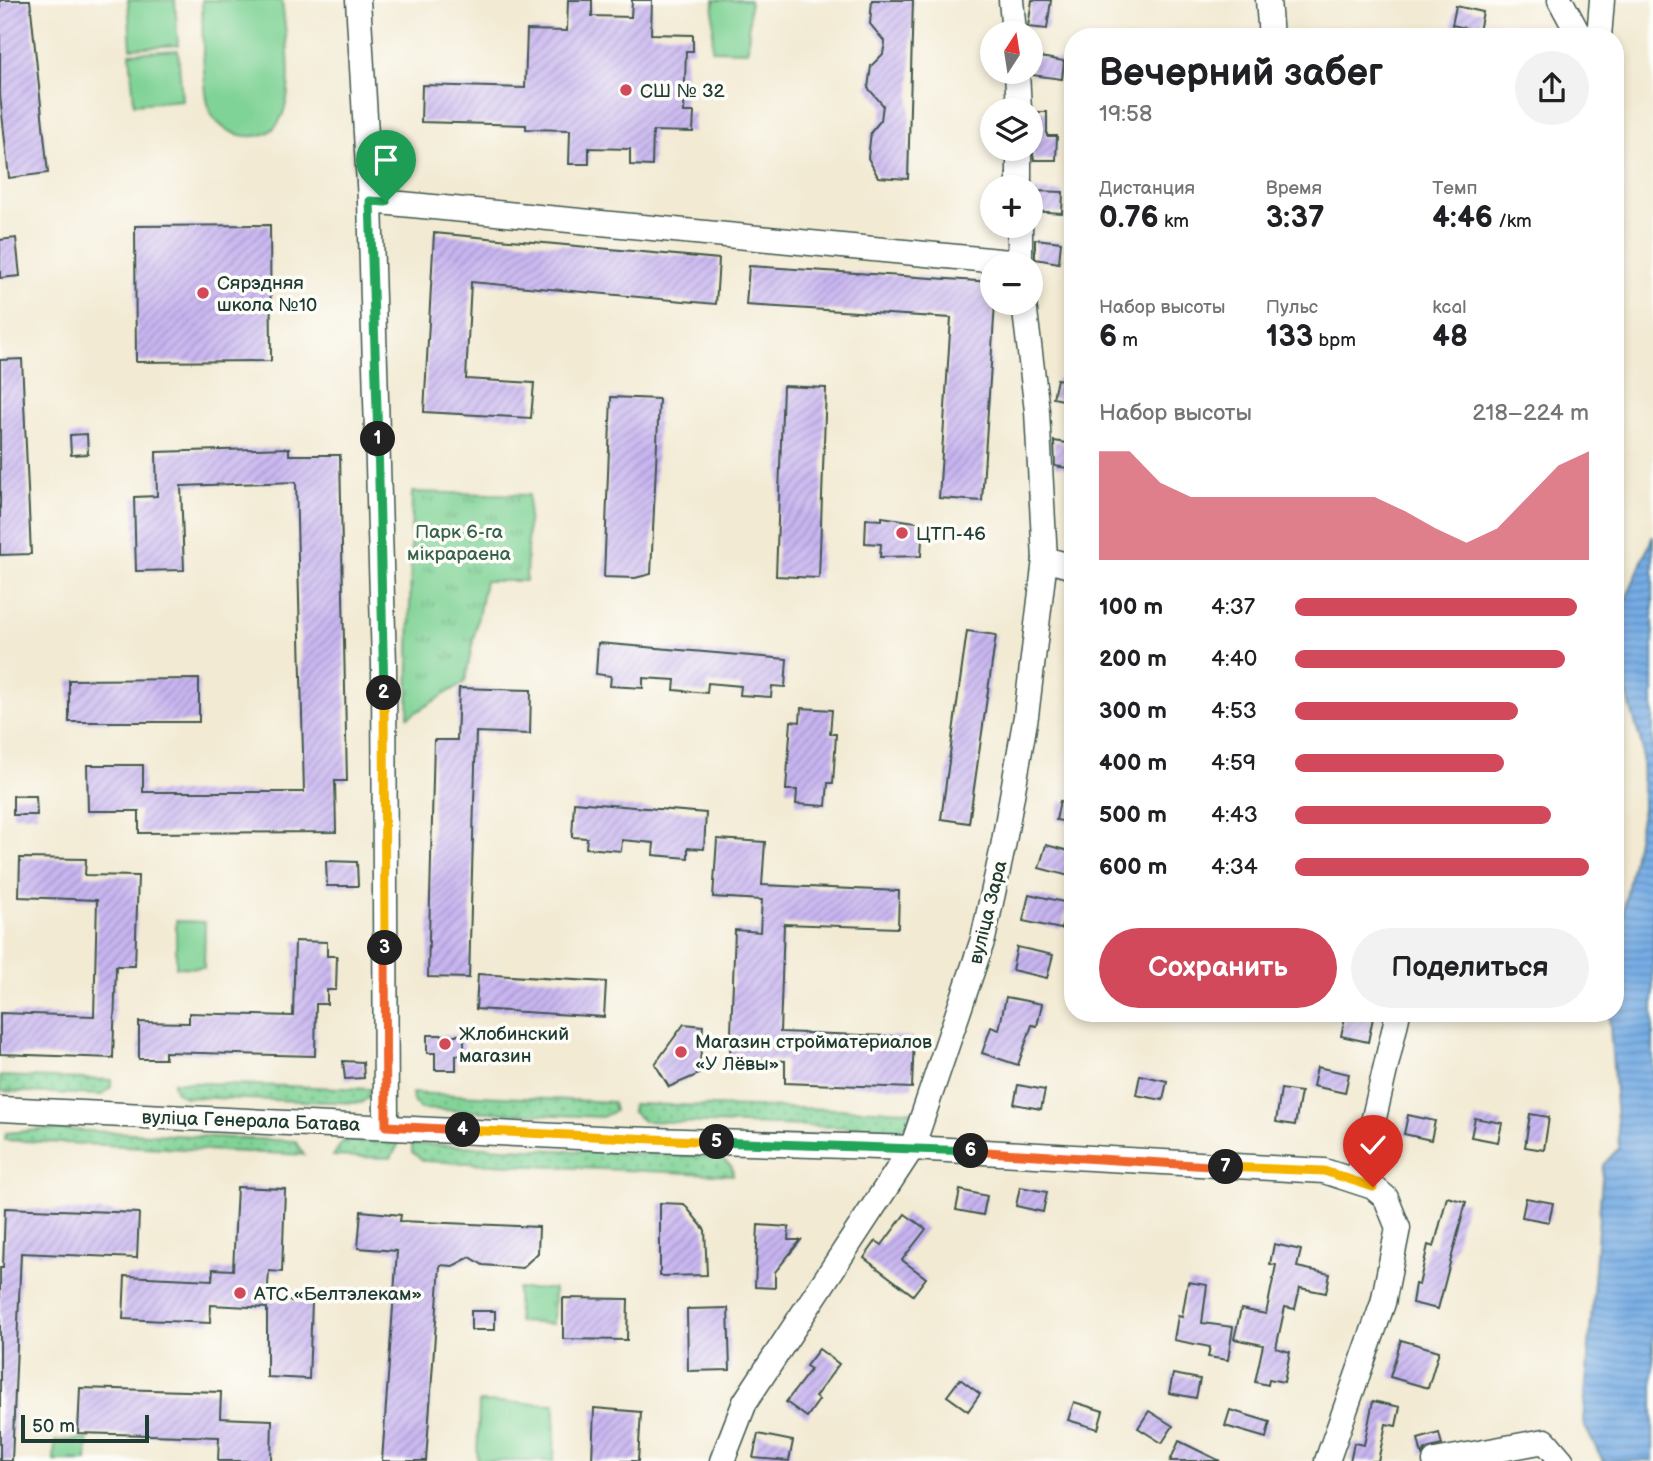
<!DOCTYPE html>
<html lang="ru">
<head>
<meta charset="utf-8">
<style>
  body { margin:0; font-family:"Balsamiq Sans",sans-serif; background:#f2f2f2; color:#202124; height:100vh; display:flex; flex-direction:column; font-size:26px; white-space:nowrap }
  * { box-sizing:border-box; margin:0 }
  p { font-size:23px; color:#757577 }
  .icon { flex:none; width:38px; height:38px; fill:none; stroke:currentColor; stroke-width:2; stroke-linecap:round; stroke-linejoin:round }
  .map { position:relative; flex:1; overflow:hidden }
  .panel { position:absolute; left:1064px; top:28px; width:560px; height:994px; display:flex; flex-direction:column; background:#fff; border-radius:28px; box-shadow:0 4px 10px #0003 }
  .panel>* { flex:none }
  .needle { width:46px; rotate:12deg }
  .fabs { position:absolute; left:980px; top:21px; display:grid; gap:14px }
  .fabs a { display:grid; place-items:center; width:63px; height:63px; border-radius:50%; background:#fff; box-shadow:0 4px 10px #0003; font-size:35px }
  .scale { position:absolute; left:21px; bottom:18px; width:128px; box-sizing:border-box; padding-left:7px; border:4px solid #1f3d34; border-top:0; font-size:19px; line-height:24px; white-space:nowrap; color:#1f3d34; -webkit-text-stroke:5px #fdfcf7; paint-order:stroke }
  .pin { position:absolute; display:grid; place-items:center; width:60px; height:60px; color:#fff; margin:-72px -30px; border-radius:50% 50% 50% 0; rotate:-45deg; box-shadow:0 0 7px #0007 }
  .pin .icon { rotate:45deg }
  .km { position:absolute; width:35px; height:35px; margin:-18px; border-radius:50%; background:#222; color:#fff; font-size:19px; line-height:35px; text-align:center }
  .round { display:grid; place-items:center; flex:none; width:74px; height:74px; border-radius:37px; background:#f2f2f2 }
  .head { display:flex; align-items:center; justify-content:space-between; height:119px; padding:0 35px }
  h1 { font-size:38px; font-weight:600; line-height:52px }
  .stats { display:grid; grid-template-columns:repeat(3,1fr); gap:10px; height:119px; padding:7px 35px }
  .stats div { display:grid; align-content:center }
  .stats b { font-size:30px; font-weight:600 }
  .stats small { font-size:19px; font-weight:400 }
  .stats p { font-size:19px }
  .chart { height:196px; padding:14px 35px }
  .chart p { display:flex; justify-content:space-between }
  .chart svg { width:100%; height:126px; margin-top:7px; fill:#d1495b; opacity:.7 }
  .action { display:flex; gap:14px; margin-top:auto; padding:14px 35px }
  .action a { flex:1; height:80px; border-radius:42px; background:#d1495b; color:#fff; font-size:28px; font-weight:600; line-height:80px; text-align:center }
  .action a+a { background:#f2f2f2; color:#202124 }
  ul { padding:0 35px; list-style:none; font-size:23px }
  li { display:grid; grid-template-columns:112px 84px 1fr; align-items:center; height:52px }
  li i { height:18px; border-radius:9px; background:#d1495b }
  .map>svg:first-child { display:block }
  .grass { fill:url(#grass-dots); stroke:#508865; stroke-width:2 }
  .park { fill:url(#park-tufts); stroke:#508865; stroke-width:2 }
  .pitch { fill:#80d396; stroke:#508865; stroke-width:2 }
  .water { fill:url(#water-rules); stroke:#4a748c; stroke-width:2 }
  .building { fill:url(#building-hatch) }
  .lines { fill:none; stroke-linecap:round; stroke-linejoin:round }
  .minor-casing { stroke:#3f574c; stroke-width:27 }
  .minor { stroke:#fff; stroke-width:24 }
  .split-1-casing { stroke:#fff; stroke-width:14 }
  .split-2-casing { stroke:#fff; stroke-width:14 }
  .split-3-casing { stroke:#fff; stroke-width:14 }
  .split-4-casing { stroke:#fff; stroke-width:14 }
  .split-5-casing { stroke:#fff; stroke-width:14 }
  .split-6-casing { stroke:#fff; stroke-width:14 }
  .split-7-casing { stroke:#fff; stroke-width:14 }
  .split-8-casing { stroke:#fff; stroke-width:14 }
  .split-1 { stroke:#22a559; stroke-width:9 }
  .split-2 { stroke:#22a559; stroke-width:9 }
  .split-3 { stroke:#f5b400; stroke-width:9 }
  .split-4 { stroke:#f0652b; stroke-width:9 }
  .split-5 { stroke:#f5b400; stroke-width:9 }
  .split-6 { stroke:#22a559; stroke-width:9 }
  .split-7 { stroke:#f0652b; stroke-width:9 }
  .split-8 { stroke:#f5b400; stroke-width:9 }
  .poi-dot { fill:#d1495b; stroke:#fdfcf7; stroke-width:2.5 }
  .labels { text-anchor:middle; stroke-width:7; stroke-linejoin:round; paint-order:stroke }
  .poi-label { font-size:19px; fill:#1f3d34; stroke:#fdfcf7; text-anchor:start }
  .park-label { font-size:19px; fill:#37624c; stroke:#fdfcf7 }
  .street-label { font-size:19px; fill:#1f3d34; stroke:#fdfcf7 }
</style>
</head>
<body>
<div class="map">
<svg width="1653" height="1461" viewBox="0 0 1653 1461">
  <defs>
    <pattern id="grass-dots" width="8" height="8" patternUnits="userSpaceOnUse" patternTransform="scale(1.75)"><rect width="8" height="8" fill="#80d396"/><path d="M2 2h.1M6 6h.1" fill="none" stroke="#68ac7b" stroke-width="1.8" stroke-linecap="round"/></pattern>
    <pattern id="park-tufts" width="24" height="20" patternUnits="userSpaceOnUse" patternTransform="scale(1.75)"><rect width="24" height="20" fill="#80d396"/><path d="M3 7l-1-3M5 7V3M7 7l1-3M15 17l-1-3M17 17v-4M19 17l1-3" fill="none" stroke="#68ac7b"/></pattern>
    <pattern id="water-rules" width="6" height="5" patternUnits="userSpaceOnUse" patternTransform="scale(1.75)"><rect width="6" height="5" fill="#76ace4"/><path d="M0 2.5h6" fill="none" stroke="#608dba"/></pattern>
    <pattern id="building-hatch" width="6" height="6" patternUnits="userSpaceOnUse" patternTransform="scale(1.75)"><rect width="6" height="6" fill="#c8b5f1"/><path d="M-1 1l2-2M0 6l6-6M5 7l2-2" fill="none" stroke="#a294c4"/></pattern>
  </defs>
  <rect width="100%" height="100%" fill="#fdfcf7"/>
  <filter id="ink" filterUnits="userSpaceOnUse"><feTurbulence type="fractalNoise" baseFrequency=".0143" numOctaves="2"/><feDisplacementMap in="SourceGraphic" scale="14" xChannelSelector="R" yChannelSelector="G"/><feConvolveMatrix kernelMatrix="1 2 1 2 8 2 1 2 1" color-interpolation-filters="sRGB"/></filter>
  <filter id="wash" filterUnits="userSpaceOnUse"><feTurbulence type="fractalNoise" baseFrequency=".00686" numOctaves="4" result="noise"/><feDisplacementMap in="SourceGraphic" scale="28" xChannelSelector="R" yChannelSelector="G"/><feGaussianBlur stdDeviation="1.57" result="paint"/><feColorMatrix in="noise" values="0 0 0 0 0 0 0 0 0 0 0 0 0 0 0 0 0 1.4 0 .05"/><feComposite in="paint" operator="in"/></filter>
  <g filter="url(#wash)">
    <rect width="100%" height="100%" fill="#f2ead3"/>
    <g class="grass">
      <path d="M0,1076L111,1080V1087L102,1095L0,1091Z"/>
      <path d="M173,1082L370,1089V1096L361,1103L185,1097L175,1091Z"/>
      <path d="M412,1093L613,1102L615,1111L602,1117L420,1109L413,1101Z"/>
      <path d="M633,1104L913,1111L904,1129L643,1121L632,1111Z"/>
      <path d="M50,1129L295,1141L304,1155L5,1140L6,1133Z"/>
      <path d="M343,1141L399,1143L391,1158L333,1156Z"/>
      <path d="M412,1144L720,1157L732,1167L733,1175L424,1161L412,1152Z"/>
    </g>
    <g class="park">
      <path d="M412,492L529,495L526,581H485L465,682L408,717Z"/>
      <path d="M517,1289H554L553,1324L518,1322Z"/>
      <path d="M88,1439L87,1461H54L55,1441Z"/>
    </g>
    <g class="pitch">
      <path d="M128,0H175L178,45L131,48Z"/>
      <path d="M202,0H282C285,37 310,150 240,135C227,132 213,122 209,108C202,84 203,28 202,0Z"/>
      <path d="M714,0H750L748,51L712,50Z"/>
      <path d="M178,50L182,100L134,104L130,53Z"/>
      <path d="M176,921L205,922L204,968L176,967Z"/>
      <path d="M479,1402L555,1404L554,1461H477Z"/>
    </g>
    <path class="water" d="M1653,536V1461H1603L1583,1423L1603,1165L1619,1148L1609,1013H1615V955L1643,807L1642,747L1623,680L1615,624Z"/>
    <g id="blocks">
      <g class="building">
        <path d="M0,0H30L48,173L9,178L0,95Z"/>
        <path d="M568,0H592V16L631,17L632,0H652L651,34L693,35V51H686L684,112H694L693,132L653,131L652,166L630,165V149L589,148V164H569L570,130L526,129V125L421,122L422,85L525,88L527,30L567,31Z"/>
        <path d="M872,0H913L908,179L878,177L868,158L871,132L881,120L883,105L868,88L871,66L883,54L885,42L870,24Z"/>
        <path d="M1032,0H1051L1047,29L1028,27Z"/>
        <path d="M1456,6L1483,12L1479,31L1452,25Z"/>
        <path d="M1034,56L1064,61L1062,79L1032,75Z"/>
        <path d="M1033,112H1047V136H1057L1056,160H1034L1031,140Z"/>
        <path d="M1033,191L1063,192L1062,213L1031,211Z"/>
        <path d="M270,225L271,361L136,362L135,226Z"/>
        <path d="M434,233L719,259L716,304L471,282L466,379L534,383L531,418L424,412Z"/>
        <path d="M16,238L20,276L0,278V240Z"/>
        <path d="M1035,239L1061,242L1059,263L1035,259Z"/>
        <path d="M749,266L992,282L995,303L982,501L939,498L951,318L746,305Z"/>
        <path d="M22,359L31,554L0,555V360Z"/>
        <path d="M1057,379L1073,382V402L1053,398Z"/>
        <path d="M783,386L826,388L819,578L776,576Z"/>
        <path d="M611,397L659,399L651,574L635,578L604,577Z"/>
        <path d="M87,434L88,454L71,455L70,435Z"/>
        <path d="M1054,441L1073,444V469L1055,466Z"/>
        <path d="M289,448V455H340L347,781H335L336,832L139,833V811H88L87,765H143V792H304L296,482L181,486L184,570L136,571L134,497L157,496L156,452Z"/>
        <path d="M882,517L923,523L921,556L880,557L881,544L865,543L866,519L882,520Z"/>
        <path d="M967,631L996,635L969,823L941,819Z"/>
        <path d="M598,643L787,659L785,687L772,686L771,697L740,695L741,686L708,683L707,693L674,690L675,680L643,678V688L610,686L611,676L596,674Z"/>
        <path d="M199,679V722H69V680Z"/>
        <path d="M459,688L531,690L530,734L476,732L469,978L428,977L434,740H457Z"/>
        <path d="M801,708L832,710L830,734H836L834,768L833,783H828L826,806L796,804L797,790H786L791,721L800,722Z"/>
        <path d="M13,796H36L37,815H13Z"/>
        <path d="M1060,801L1073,803V823L1056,820Z"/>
        <path d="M574,802L706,813L704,849L688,848V858L653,855L654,843L622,840L621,851L586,848L587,838L572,837Z"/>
        <path d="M717,839L765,842L762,885L899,891L898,928L784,924L780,1032L914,1037L912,1088L785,1083V1061L730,1058L735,930L760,932L762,900L713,897Z"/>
        <path d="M1046,845L1073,852V877L1039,868Z"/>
        <path d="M20,858L86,859L85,875L138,876L135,966H116L113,1058L0,1054V1013L94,1016L97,900L19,897Z"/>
        <path d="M326,861L357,862L358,886H327Z"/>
        <path d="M1029,894L1068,903L1061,929L1023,921Z"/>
        <path d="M295,941L327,942V956H337L336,990H327V1004H316L315,1056L165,1052V1059H139V1022L189,1023V1013L293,1016Z"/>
        <path d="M1017,947L1053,955L1047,978L1012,970Z"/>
        <path d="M478,974L606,982L604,1017L476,1009Z"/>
        <path d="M1006,997L1042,1004L1037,1026L1032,1025L1018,1065L982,1053L991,1027L999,1030Z"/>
        <path d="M1346,1013H1374L1368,1042L1341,1036Z"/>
        <path d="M684,1024L703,1026L699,1074L669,1087L655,1064Z"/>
        <path d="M427,1035H464V1056L456,1055V1070H435V1053H427Z"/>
        <path d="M343,1061L363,1062L364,1078L345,1079Z"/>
        <path d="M1317,1067L1349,1074L1345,1093L1313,1086Z"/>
        <path d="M1140,1075L1167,1081L1163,1100L1136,1095Z"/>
        <path d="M1018,1085L1045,1090L1041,1109L1014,1104Z"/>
        <path d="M1281,1089L1301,1092L1295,1125L1276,1122Z"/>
        <path d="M1530,1114L1549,1117L1544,1150L1525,1147Z"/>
        <path d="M1408,1115L1435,1121L1431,1140L1404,1134Z"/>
        <path d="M1475,1118L1502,1123L1498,1142L1471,1137Z"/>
        <path d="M237,1187L285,1189L282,1272L269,1271L267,1300L312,1302L309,1379L267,1377V1308L211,1305L210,1323L123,1319L125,1276L212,1280L213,1269L233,1270Z"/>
        <path d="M1020,1187L1047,1192L1043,1212L1016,1206Z"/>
        <path d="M960,1190L987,1196L983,1215L956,1210Z"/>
        <path d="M1447,1197L1466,1202L1438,1309L1412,1303L1415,1284L1419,1285L1428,1245L1434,1247Z"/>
        <path d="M1526,1198L1553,1203L1549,1222L1522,1217Z"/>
        <path d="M660,1203L684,1204L705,1230L707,1275L660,1276Z"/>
        <path d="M5,1208L139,1213L137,1258L21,1253L12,1461H0V1268H3Z"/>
        <path d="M361,1211L401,1215L400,1221L539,1227L538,1253L522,1268L483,1265L470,1257L453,1266L440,1265L426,1461H382L397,1251L358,1248Z"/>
        <path d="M905,1214L926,1229L902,1260L926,1278L913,1295L864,1258L876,1241L882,1245Z"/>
        <path d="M758,1225L789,1227L788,1240H801L775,1272V1288L755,1287Z"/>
        <path d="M1274,1244L1301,1250L1297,1267L1330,1274L1326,1293L1300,1288L1295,1309L1285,1307L1276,1348L1290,1352L1284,1382L1269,1379L1268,1385L1255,1382L1263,1345L1234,1339L1241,1309L1266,1314L1276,1265L1270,1264Z"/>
        <path d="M1188,1282L1207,1285L1202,1323L1233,1327L1228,1360L1208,1357L1210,1347L1174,1340L1178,1316L1182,1317Z"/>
        <path d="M563,1298L628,1299L627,1340L563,1339Z"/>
        <path d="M728,1308L730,1370L688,1371L687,1309Z"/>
        <rect x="471" y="1311" width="24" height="19"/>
        <path d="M1401,1340L1439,1351L1428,1388L1390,1377Z"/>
        <path d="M819,1349L839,1364L815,1397L819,1400L807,1417L786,1402L811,1369L806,1366Z"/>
        <path d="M1173,1374L1200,1379L1196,1398L1169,1393Z"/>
        <path d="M960,1379L980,1394L968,1411L947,1396Z"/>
        <path d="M80,1388L221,1392L220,1418L272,1420L271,1461H218L219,1437L78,1433Z"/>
        <path d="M1373,1401L1400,1407L1396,1426L1386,1424L1378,1461H1350L1354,1443L1364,1445Z"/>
        <path d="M1074,1402L1103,1411L1098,1429L1068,1420Z"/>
        <path d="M594,1408L641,1412L638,1461H592Z"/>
        <path d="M1230,1410L1270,1422L1266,1438L1225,1426Z"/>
        <path d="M1149,1411L1173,1426L1162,1443L1138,1428Z"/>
        <path d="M1439,1433L1442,1445L1426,1449L1422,1455L1418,1439Z"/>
        <path d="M758,1434L793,1441L789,1461L753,1458Z"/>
        <path d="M1179,1441L1220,1461H1170Z"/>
      </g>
    </g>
  </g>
  <g filter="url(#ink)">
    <use href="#blocks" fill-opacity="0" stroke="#3f574c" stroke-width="2"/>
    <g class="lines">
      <g class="minor-casing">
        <g id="minor">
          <path d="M358,0L370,201L384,663L386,1126"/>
          <path d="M1011,0L1014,33"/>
          <path d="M1268,0L1271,37"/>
          <path d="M1560,0L1580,37"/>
          <path d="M1599,37L1602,0"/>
          <path d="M1017,72L1019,110"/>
          <path d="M1019,149V187"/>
          <path d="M370,201L1020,263"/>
          <path d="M1020,226V264"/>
          <path d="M1045,559L1073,567"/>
          <path d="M0,1109L620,1139L912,1148L1324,1171L1373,1187L1386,1198L1398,1228L1383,1303L1327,1461"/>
          <path d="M1355,1178L1365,1157L1398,1013"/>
          <path d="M722,1461L745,1402L912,1148L983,939L1003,847L1026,716L1045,559L1037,411L1024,303"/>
          <path d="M1435,1461L1545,1441L1562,1461"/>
        </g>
      </g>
      <use href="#minor" class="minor"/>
    </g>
  </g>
  <g class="lines" filter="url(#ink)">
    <g class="split-1-casing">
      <path id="split-1" d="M378,439L370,201L386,202"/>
    </g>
    <g class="split-2-casing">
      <path id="split-2" d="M378,439L384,693"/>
    </g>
    <g class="split-3-casing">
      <path id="split-3" d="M384,693L385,948"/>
    </g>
    <g class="split-4-casing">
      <path id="split-4" d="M385,948L386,1126L463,1130"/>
    </g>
    <g class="split-5-casing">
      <path id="split-5" d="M463,1130L717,1142"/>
    </g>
    <g class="split-6-casing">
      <path id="split-6" d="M717,1142L971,1151"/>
    </g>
    <g class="split-7-casing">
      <path id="split-7" d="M971,1151L1226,1167"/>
    </g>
    <g class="split-8-casing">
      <path id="split-8" d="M1226,1167L1324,1171L1373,1187"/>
    </g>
    <use href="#split-1" class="split-1"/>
    <use href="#split-2" class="split-2"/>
    <use href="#split-3" class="split-3"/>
    <use href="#split-4" class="split-4"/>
    <use href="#split-5" class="split-5"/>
    <use href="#split-6" class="split-6"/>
    <use href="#split-7" class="split-7"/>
    <use href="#split-8" class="split-8"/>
  </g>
  <g class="poi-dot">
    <circle cx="626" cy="90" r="7"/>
    <circle cx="203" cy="293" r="7"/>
    <circle cx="902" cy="533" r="7"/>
    <circle cx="445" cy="1044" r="7"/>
    <circle cx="681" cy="1052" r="7"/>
    <circle cx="240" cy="1293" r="7"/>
  </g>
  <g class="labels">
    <g class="poi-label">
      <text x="640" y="97">СШ № 32</text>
      <text x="217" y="289">Сярэдняя<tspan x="217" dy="22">школа №10</tspan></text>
      <text x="916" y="540">ЦТП-46</text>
      <text x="459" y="1040">Жлобинский<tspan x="459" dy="22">магазин</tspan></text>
      <text x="695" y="1048">Магазин стройматериалов<tspan x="695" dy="22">«У Лёвы»</tspan></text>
      <text x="254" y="1300">АТС «Белтэлекам»</text>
    </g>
    <g class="park-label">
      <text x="459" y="538">Парк 6-га<tspan x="459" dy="22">мікрараена</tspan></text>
    </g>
    <g class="street-label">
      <text transform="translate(987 912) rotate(-76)" y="7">вуліца Зара</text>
      <text transform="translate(251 1120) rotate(2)" y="7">вуліца Генерала Батава</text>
    </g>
  </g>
</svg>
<div class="fabs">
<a><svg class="needle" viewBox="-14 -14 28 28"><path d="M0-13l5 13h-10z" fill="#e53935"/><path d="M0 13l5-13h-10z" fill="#757577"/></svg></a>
<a><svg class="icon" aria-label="layers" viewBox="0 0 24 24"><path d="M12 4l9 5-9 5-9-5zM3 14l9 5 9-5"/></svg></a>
<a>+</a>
<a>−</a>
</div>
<div class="scale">50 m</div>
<div class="pin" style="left:386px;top:202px;background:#1e9e55"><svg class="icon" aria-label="arrive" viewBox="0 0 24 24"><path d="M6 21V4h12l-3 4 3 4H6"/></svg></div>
<div class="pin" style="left:1373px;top:1187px;background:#d93025"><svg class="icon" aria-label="check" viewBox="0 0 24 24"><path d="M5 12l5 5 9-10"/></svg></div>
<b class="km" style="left:378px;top:439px">1</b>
<b class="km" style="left:384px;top:693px">2</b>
<b class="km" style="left:385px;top:948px">3</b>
<b class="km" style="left:463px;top:1130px">4</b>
<b class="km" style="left:717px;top:1142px">5</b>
<b class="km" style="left:971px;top:1151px">6</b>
<b class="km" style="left:1226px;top:1167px">7</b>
<section class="panel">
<div class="head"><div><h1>Вечерний забег</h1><p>19:58</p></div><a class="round"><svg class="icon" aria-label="share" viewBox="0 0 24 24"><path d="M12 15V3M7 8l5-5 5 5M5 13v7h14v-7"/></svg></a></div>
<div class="stats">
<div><p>Дистанция</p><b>0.76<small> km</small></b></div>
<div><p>Время</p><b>3:37</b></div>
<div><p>Темп</p><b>4:46<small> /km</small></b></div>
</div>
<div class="stats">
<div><p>Набор высоты</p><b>6<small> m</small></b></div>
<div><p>Пульс</p><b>133<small> bpm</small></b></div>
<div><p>kcal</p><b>48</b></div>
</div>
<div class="chart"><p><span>Набор высоты</span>218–224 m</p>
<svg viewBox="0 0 160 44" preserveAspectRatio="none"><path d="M0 44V6L10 6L20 17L30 22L40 22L50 22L60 22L70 22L80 22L90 22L100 27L110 33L120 38L130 33L140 22L150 11L160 6V44z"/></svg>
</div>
<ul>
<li><b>100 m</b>4:37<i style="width:96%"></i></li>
<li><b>200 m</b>4:40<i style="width:92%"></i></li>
<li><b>300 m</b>4:53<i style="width:76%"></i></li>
<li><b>400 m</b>4:59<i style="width:71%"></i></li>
<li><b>500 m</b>4:43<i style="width:87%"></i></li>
<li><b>600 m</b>4:34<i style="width:100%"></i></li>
</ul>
<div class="action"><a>Сохранить</a><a>Поделиться</a></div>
</section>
</div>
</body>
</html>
